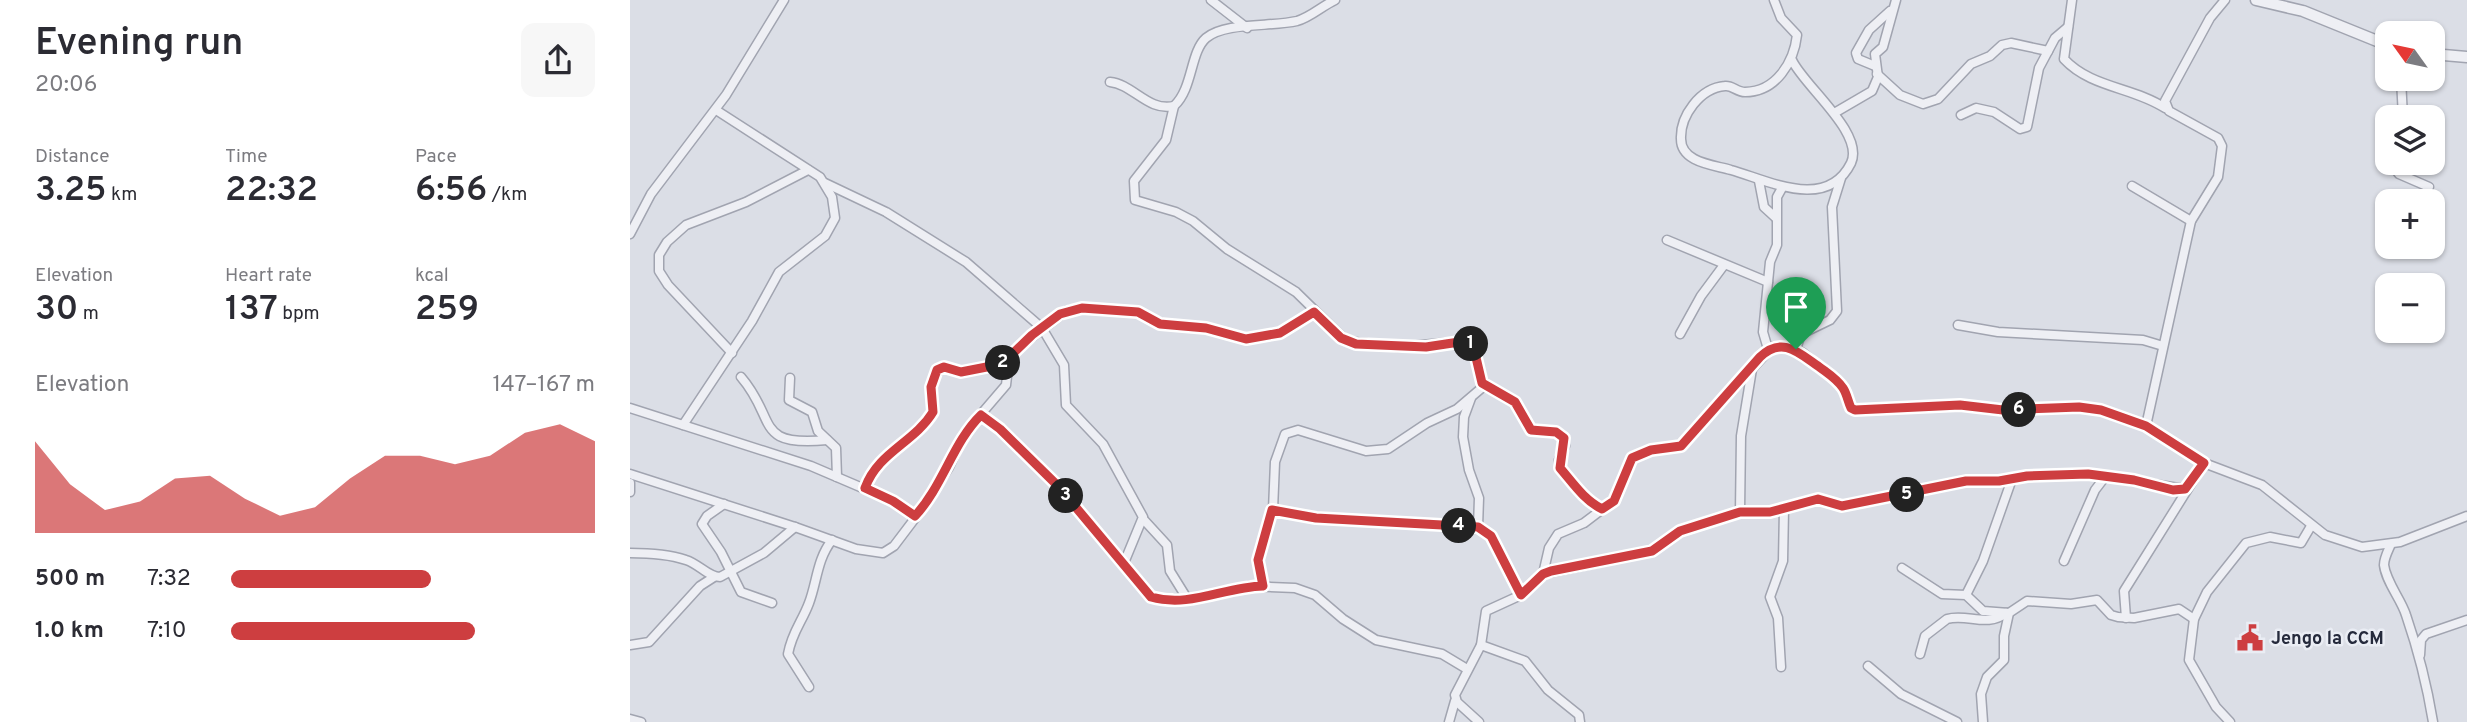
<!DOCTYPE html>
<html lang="en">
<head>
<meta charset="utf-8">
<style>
  body { margin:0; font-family:Overpass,sans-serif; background:#f7f7f7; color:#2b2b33; height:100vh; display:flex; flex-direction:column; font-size:26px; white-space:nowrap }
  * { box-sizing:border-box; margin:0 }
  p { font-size:23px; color:#7c7c81 }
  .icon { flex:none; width:38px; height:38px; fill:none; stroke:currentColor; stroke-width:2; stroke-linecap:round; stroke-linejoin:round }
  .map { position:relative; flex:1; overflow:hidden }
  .side { display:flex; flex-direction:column; background:#fff; width:630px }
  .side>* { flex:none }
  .needle { width:46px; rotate:303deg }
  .tools { position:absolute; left:1745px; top:21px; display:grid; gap:14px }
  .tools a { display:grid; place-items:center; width:70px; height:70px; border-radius:14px; background:#fff; box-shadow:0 2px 5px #0004; font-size:35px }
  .pin { position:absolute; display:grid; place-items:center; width:60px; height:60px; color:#fff; margin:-72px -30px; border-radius:50% 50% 50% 0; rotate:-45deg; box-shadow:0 0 7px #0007 }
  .pin .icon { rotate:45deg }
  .km { position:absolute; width:35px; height:35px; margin:-18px; border-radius:50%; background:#222; color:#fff; font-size:19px; line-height:35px; text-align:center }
  .round { display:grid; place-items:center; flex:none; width:74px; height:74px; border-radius:14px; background:#f7f7f7 }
  .headline { display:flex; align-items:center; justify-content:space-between; height:119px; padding:0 35px }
  h1 { font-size:38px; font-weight:600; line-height:52px }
  .metrics { display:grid; grid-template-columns:repeat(3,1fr); gap:10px; height:119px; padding:7px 35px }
  .metrics div { display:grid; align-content:center }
  .metrics b { font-size:35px; font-weight:600 }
  .metrics small { font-size:19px; font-weight:400 }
  .metrics p { font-size:19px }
  .chart { height:196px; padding:14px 35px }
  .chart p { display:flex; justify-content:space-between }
  .chart svg { width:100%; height:126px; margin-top:7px; fill:#cd3e40; opacity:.7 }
  ul { padding:0 35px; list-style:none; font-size:23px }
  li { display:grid; grid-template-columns:112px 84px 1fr; align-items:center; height:52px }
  li i { height:18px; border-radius:9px; background:#cd3e40 }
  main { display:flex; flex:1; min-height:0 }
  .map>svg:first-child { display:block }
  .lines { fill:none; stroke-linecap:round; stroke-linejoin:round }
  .minor-casing { stroke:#a1a4b0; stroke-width:11 }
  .tertiary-casing { stroke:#a1a4b0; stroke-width:13 }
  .minor { stroke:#eeeff4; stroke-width:8 }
  .tertiary { stroke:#eeeff4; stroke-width:10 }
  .route-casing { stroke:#fff; stroke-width:14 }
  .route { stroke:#cd3e40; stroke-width:9 }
  .labels { text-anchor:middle; stroke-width:5; stroke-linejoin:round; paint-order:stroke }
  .poi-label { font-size:18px; font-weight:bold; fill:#252a3c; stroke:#eaedf4; text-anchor:start }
</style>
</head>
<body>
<main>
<section class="side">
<div class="headline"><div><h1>Evening run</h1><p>20:06</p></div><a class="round"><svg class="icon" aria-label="share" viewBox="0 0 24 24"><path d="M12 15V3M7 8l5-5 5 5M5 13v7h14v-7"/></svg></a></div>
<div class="metrics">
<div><p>Distance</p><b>3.25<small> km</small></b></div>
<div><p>Time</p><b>22:32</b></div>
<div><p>Pace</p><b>6:56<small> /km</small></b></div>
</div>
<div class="metrics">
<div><p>Elevation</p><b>30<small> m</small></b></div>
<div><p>Heart rate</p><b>137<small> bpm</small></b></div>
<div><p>kcal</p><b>259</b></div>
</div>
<div class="chart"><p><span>Elevation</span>147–167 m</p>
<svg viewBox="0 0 160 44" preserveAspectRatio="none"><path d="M0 44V12L10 27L20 36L30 33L40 25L50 24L60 32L70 38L80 35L90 25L100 17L110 17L120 20L130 17L140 9L150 6L160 12V44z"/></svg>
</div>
<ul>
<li><b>500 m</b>7:32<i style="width:55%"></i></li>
<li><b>1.0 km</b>7:10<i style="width:67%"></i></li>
</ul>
</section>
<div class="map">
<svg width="1837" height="722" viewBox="0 0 1837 722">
  <rect width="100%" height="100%" fill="#dbdee6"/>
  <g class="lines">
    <g class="minor-casing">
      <g id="minor">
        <path d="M581,0L617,28"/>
        <path d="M1144,0L1151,18L1167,35C1164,62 1146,92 1115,92C1107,92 1102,85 1095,86C1070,88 1050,116 1051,139C1051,163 1085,165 1101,170C1137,180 1197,212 1221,163C1235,133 1173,85 1162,60"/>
        <path d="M1442,0L1434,59C1461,88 1503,87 1535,108"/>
        <path d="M1245,66L1228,59L1226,53L1239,30L1260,11"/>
        <path d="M1247,74L1270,95L1293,104L1308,99L1341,64L1360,56L1372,45L1381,43L1418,51"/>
        <path d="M1771,79L1773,117"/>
        <path d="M480,82C503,84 518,112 544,106C563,89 560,52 576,38C595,22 641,27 667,21C681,17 692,6 705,0"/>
        <path d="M544,106L536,140L504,181L505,200L546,212L563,221L597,249L666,292L716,341L769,347L836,341L844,349L852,383L885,403L901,430L926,432L932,435L935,446L929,460L930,468C944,483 954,500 972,509"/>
        <path d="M1206,112L1242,91L1248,77L1245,54L1253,47L1266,0"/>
        <path d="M1331,115L1346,108L1364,112L1390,129L1397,127L1409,68L1425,38L1438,27"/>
        <path d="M1760,163L1769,174L1799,187"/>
        <path d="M1129,181L1134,207L1146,218"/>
        <path d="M195,183L256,212L336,262L412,328L434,365L436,405L473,444L513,517L494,563"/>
        <path d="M1502,186L1561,221"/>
        <path d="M0,234L21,194L96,95L154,0"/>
        <path d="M1037,240L1138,282"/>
        <path d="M1328,325L1368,332L1513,340L1533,346"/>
        <path d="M1050,334L1071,296L1094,265"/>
        <path d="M1138,349L1133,332L1140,262L1147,245V197L1152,188"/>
        <path d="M1166,349L1171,334L1200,320L1207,311L1202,207L1211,178"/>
        <path d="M102,353L38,285L29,271V255L37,242L56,225L116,202L178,170"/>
        <path d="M111,377C148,420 123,447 197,440"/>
        <path d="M160,378L159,400L182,412L188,431L206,448L207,477"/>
        <path d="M841,398L834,417L833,437L839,470L849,498L848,527"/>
        <path d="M0,408L181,466L263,501L285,516"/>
        <path d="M351,415L370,429L428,486L521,597L561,600L619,586L665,588L685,595L713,619L746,640L812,654L837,669"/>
        <path d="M53,425L122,321L149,272L195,236L205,218L202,197L190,177L86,110"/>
        <path d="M1516,426L1561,221L1588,177L1592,146L1588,138L1539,111L1535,101L1580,18L1595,0"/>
        <path d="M0,474L165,527L226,549L253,553L264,546L292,509L319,467L334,434L376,385L379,359L386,349L436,311L452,308L504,311L533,324L576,328L616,339L650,333L684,312"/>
        <path d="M0,483V492"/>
        <path d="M235,488C248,452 284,443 303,412L301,387L307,370C316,365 319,369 329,371C338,373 371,364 379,359"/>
        <path d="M94,504L77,516L72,524L91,552L111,592L142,603"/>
        <path d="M643,510L686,518L848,527L861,536L891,595"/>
        <path d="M1110,512L1111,436L1122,369"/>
        <path d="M514,520L537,545L540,571L558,600"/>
        <path d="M1761,544C1758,551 1754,558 1754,565C1756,582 1771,599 1776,615C1788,650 1797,685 1803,722"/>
        <path d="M0,553C19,553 38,554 56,560C69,564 78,577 90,577L134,553L165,527"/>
        <path d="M1434,561L1465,490L1475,477"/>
        <path d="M1272,568L1312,594L1336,595L1353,611L1379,613"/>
        <path d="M913,574L1022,551L1050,531L1110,512H1140L1188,499L1212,506L1336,481H1369L1397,476L1458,474L1555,489"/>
        <path d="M633,586L628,560L643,510L645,462L655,434L668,430L736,451L758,449L797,423L827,409L854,386"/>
        <path d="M1336,595L1353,561L1382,479"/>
        <path d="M1496,618L1494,591L1574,463"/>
        <path d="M0,645L19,642L70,586L84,577"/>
        <path d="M851,645L895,661L918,690L949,715L950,722"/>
        <path d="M1290,654L1295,636L1317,619C1337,613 1357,628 1376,613"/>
        <path d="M1790,655L1791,640L1796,634L1837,620"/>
        <path d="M1238,666L1271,694L1327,722"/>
        <path d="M1151,667L1148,618L1140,597L1153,561L1154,509"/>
        <path d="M179,687L158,654C162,632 172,622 179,603C187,582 187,559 202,540"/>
        <path d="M0,719L11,722"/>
        <path d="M819,722L825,701"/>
        <path d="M849,722L827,702L825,695L851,645L856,611L891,595L905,583L913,574L919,548L928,534L954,523L983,501L1002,459L1021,450L1051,446L1142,347L1166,349L1173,353L1212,386L1219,405L1225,410L1330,405L1373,410L1449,407L1471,410L1516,426L1574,463L1632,485L1695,535L1732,547L1770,542L1837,516"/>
        <path d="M1353,722L1351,694L1357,677L1374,660V636L1379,613L1397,601L1441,604L1467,600L1481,615L1488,617L1504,618L1549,609L1564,619"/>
        <path d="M1600,722L1586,707L1559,660L1564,619L1577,592L1616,543L1640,537L1671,543L1681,526"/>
      </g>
    </g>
    <g class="tertiary-casing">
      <g id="tertiary">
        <path d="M1626,0L1673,11L1757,45"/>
        <path d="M1802,54L1837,57"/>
      </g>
    </g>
    <use href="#minor" class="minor"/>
    <use href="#tertiary" class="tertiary"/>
  </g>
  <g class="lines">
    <g class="route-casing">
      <path id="route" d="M452,308L508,312L530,324L576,328L616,339L650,333L684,312L711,338L726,344L796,347L836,341L844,349L852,383L885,402L901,430L926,432L934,438L930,468C943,483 954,500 972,509L984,501L1002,458L1021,450L1051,446L1130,357C1152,336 1168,352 1188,366C1197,373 1206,378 1213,388C1217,394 1218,402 1221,408L1225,410L1330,405L1373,410L1449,407L1471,410L1516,426L1574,463L1555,489L1543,490L1504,480L1458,474L1397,476L1369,481H1336L1212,506L1188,499L1140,512H1110L1050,531L1022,551L921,571L913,574L891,595L861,536L848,527L686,518L642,510L628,560L633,586C594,587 560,608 521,597L428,486L370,429L351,415C323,442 313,486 285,516L263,501L235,488C248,452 284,443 303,412L301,387L307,370L314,367L331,372L372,364L402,335L430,314Z"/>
    </g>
    <use href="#route" class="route"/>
  </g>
  <defs>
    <g id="civic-bare" transform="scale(2.1)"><path d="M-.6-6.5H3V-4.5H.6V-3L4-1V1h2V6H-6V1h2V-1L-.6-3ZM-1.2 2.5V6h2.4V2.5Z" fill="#cd3e40" stroke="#eaedf4" stroke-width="2.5" paint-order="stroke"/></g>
  </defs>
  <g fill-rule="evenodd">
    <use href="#civic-bare" x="1620" y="638"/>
  </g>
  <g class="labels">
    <g class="poi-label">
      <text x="1641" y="644">Jengo la CCM</text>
    </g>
  </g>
</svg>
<div class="tools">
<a><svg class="needle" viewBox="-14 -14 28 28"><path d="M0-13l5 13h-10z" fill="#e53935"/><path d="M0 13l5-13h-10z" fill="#7c7c81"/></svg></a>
<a><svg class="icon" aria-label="layers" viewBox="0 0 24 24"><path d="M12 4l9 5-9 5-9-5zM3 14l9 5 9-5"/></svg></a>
<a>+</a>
<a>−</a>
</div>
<div class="pin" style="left:1166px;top:349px;background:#1e9e55"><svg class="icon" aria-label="arrive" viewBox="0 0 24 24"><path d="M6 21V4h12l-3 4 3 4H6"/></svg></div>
<b class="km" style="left:841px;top:344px">1</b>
<b class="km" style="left:373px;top:363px">2</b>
<b class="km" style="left:436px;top:496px">3</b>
<b class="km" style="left:829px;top:526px">4</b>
<b class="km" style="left:1277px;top:495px">5</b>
<b class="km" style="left:1389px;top:410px">6</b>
</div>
</main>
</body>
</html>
